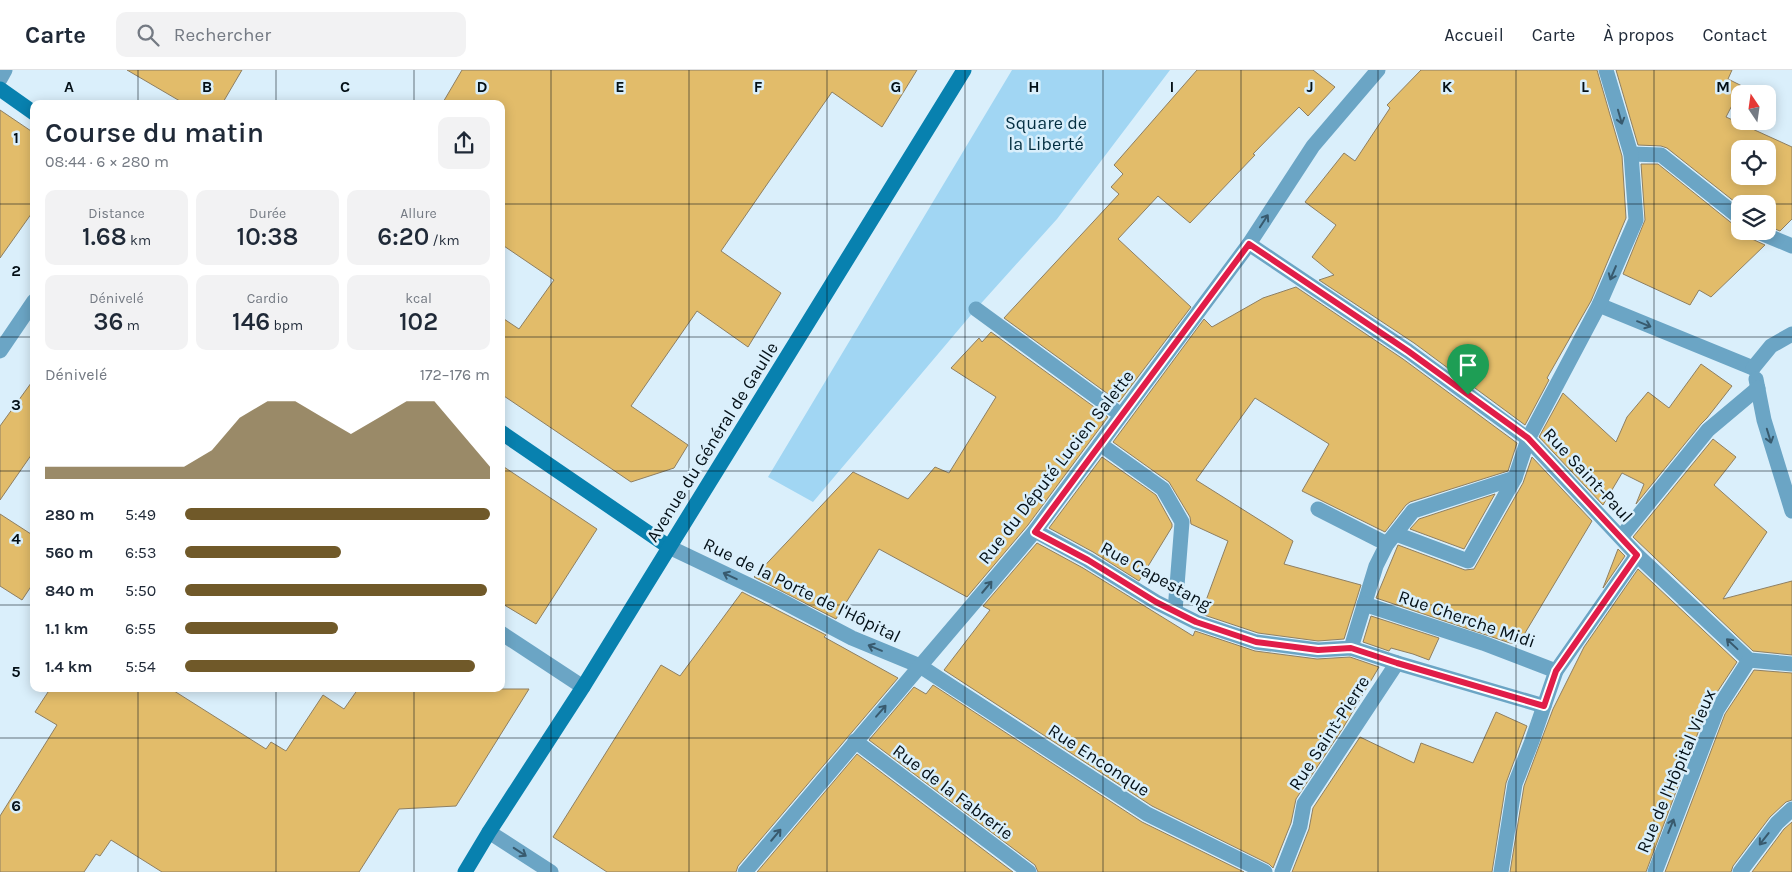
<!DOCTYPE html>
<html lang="fr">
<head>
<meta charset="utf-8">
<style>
  body { margin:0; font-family:Karla,sans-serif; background:#f2f2f3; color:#1f2937; height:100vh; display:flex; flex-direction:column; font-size:19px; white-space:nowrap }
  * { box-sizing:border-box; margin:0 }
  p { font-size:16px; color:#747a83 }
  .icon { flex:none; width:28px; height:28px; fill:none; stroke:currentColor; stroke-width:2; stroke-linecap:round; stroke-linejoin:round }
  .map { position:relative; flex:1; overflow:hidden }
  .side { position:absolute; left:30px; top:30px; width:475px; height:592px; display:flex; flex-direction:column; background:#fff; border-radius:10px; box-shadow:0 2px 12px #0003 }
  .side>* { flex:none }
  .needle { width:32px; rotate:347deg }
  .tools { position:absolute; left:1731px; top:15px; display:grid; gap:10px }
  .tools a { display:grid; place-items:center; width:45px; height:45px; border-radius:10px; background:#fff; box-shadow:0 2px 12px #0003; font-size:25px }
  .pin { position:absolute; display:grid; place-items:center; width:42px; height:42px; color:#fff; margin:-51px -21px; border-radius:50% 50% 50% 0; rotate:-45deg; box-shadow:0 0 5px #0007 }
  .pin .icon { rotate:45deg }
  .round { display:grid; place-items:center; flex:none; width:52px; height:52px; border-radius:10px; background:#f2f2f3 }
  .summary { display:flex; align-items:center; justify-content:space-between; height:85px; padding:0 15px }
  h1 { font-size:28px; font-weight:600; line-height:38px }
  .stats { display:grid; grid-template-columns:repeat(3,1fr); gap:8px; height:85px; padding:5px 15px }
  .stats div { display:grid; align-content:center; border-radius:10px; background:#f2f2f3; text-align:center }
  .stats b { font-size:25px; font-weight:600 }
  .stats small { font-size:14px; font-weight:400 }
  .stats p { font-size:14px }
  .chart { height:140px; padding:10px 15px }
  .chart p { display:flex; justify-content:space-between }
  .chart svg { width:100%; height:90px; margin-top:5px; fill:#705929; opacity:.7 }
  ul { padding:0 15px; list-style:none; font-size:16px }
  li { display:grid; grid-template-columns:80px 60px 1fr; align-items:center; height:38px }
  li i { height:12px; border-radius:6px; background:#705929 }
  header { display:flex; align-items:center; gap:30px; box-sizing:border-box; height:70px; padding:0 25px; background:#fff; border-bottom:1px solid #e0e1e3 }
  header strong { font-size:24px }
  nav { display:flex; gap:28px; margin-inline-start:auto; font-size:18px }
  .search { width:350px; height:45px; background:#f2f2f3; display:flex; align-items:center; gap:12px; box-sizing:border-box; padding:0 18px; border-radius:10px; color:#747a83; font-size:19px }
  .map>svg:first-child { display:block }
  .green { fill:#a1d6f3 }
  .building { fill:#e2bc6a; stroke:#8e7f62; fill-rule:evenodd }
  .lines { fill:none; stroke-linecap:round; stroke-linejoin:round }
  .street { stroke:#6ba5c5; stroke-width:15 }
  .secondary { stroke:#0881af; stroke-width:15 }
  .oneway { stroke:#385a6e }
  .route-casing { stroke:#fff; stroke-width:10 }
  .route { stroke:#e11d48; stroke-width:6 }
  .grid { fill:none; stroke:#041017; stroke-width:1; stroke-opacity:0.55 }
  .labels { text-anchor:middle; stroke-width:5; stroke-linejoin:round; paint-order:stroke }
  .park-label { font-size:18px; fill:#032e41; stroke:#daeffb }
  .street-label { font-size:18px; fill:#041017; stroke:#daeffb }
  .grid-label { font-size:16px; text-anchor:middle; font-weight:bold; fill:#041017; stroke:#daeffb; stroke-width:5; stroke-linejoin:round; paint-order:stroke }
</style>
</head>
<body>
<header>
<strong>Carte</strong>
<div class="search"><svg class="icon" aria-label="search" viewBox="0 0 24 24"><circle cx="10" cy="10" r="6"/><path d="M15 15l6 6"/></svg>Rechercher</div>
<nav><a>Accueil</a><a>Carte</a><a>À propos</a><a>Contact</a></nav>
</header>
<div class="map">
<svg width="1792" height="802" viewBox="0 0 1792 802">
  <rect width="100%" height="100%" fill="#daeffb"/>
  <path class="green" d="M1012,0H1170L1057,149L976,239L813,432L768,407Z"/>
  <g class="building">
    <path d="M127,0H242L222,34H185Z"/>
    <path d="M462,0H917L882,57L832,22L770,110L721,181L781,223L748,277L697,241L631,336L688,375L674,398L631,412L501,324V247L519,259L554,210L501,174V34H442Z"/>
    <path d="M1197,0H1313L1335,17L1308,46L1299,37L1253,84L1255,85L1190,153L1158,126L1118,169L1191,237L1119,332L1004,248L1119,124L1111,117L1123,104L1114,95Z"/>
    <path d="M1421,0H1597L1622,86L1626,148L1591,231L1547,308L1549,310L1525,355L1414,273L1319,210L1334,205L1312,187L1336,155L1305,132L1344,83L1355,91L1390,38L1387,35Z"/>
    <path d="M1616,0H1732L1728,9L1742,16L1726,47L1792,77V149L1780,161L1768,156V134H1740V136L1667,78L1661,76L1638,75ZM1740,79H1768V106H1740Z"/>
    <path d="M0,40L34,63V140L0,188Z"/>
    <path d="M1641,94H1658L1734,155L1740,157V161H1747L1748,166L1752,169L1765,175L1711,227L1699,220L1690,235L1623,204L1645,150Z"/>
    <path d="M1296,217L1403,289L1517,373L1508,401L1410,432L1406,435L1385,462L1302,421L1329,374L1255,328L1196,410L1293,471L1284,494L1361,515L1344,569L1318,571L1258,563L1201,544L1228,471L1191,454L1190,447L1169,412L1113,372L1204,249L1212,257L1263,228Z"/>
    <path d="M991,262L1108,347L1028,455L967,527L879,479L836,549L754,507L853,402L908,429L935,397L949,403L996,327L951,298L979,268L982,272Z"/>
    <path d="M1701,294L1732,316L1707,348L1701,354L1636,434L1644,414L1622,403L1603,435L1539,367L1563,323L1616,372L1627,347L1648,322L1669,338Z"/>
    <path d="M34,309V381L0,430V356Z"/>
    <path d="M1713,369L1736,387L1714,415L1767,462L1723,529L1792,511V585L1753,581L1633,467Z"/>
    <path d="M1102,387L1156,425L1172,454V457L1139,511L1093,482L1049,458Z"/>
    <path d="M1532,387L1592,451L1519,573H1510L1376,528L1398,475L1465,500L1474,499L1523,413Z"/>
    <path d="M501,395L597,459L536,554L501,533Z"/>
    <path d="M1495,424L1464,479L1410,459L1419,449Z"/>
    <path d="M0,444L34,466V512L22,530L0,516Z"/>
    <path d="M1037,473L1083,498L1193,566L1195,561L1255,581L1317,589L1350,587L1379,597L1343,658L1296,729L1291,753L1273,798L1269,794L1152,736L944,600L990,540L983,536Z"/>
    <path d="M1618,479L1625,486L1603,518Z"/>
    <path d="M1638,499L1737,592L1708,636L1646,802H1510L1524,716L1553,639L1584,577Z"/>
    <path d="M742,522L826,565L824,567L898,608L738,796L736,802H607L553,767L661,595L680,606Z"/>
    <path d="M1371,546L1439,568L1429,590L1413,584L1391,578L1389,581L1363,572Z"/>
    <path d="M1754,600L1792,603V730L1786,732L1770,747L1733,796L1731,802H1665L1725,644Z"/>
    <path d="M933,615L1142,752L1244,802H1038L1035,795L869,670L914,617L926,624Z"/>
    <path d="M50,619H171L266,679L271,672L286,681L323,625L344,639L358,619H529L456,736L399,739L359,802H162L111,770L100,786L96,784L84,802H0V746L57,655L35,642Z"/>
    <path d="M1496,642L1527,656L1506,713L1492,802H1292L1309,759L1313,738L1360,667L1414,693L1421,673L1473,693Z"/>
    <path d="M857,684L1013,802H757Z"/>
    <path d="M1792,752V802H1752L1784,759Z"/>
  </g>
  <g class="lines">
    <g class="street">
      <path d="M0,9L5,0"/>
      <path d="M1631,84L1661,85L1740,148"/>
      <path d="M1756,161L1792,176"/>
      <path d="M1249,174L1408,281L1528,369L1637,485L1749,590L1792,594"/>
      <path d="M1599,235L1753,298"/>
      <path d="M976,239L1121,345"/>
      <path d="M0,281L34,231"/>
      <path d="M1753,298L1771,276L1792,264"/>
      <path d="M1756,309L1764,350L1792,441"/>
      <path d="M1100,374L1163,419L1182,452L1175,541"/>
      <path d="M1318,439L1387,474"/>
      <path d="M1035,461L1088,490L1156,532L1196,552L1256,572L1318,580L1351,578L1376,496L1387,474L1413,441L1515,408L1528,369L1599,235L1636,150L1631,84L1606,0"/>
      <path d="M1396,464L1468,491L1515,408"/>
      <path d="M1621,467L1708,360L1758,318"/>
      <path d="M669,477L776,528L852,568L920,596L1147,744L1265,802"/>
      <path d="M1364,534L1483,573L1556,601"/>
      <path d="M501,563L583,617"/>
      <path d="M1351,578L1397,593L1544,636"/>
      <path d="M855,671L1029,802"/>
      <path d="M489,762L551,802"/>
      <path d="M745,802L1035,461L1249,174L1313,76L1378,0"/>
      <path d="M1282,802L1300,756L1304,734L1397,593"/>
      <path d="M1501,802L1515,714L1532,671L1556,601L1637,485"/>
      <path d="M1655,802L1717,640L1749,590"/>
      <path d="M1740,802L1777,753L1792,739"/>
    </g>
    <g class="secondary">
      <path d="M0,19L34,43"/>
      <path d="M501,362L669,477"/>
      <path d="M465,802L489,762L583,617L964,0"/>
    </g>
  </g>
  <defs><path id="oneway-shaft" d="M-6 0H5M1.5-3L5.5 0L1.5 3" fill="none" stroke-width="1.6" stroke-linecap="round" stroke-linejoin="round" transform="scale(1.25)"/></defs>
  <g class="oneway">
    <use href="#oneway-shaft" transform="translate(1620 47) rotate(74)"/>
    <use href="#oneway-shaft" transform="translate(1264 151) rotate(-57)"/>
    <use href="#oneway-shaft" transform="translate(1613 203) rotate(113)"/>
    <use href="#oneway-shaft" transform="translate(1644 254) rotate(22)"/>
    <use href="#oneway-shaft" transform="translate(1769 366) rotate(73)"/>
    <use href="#oneway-shaft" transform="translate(730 506) rotate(-155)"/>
    <use href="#oneway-shaft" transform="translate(987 517) rotate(-50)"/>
    <use href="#oneway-shaft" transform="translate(1732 574) rotate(-137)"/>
    <use href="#oneway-shaft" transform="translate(875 578) rotate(-157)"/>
    <use href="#oneway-shaft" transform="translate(881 641) rotate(-49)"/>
    <use href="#oneway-shaft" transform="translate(1671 756) rotate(-68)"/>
    <use href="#oneway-shaft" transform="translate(776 765) rotate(-50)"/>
    <use href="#oneway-shaft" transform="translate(1764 769) rotate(128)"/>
    <use href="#oneway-shaft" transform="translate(520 782) rotate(33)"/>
  </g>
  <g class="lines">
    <g class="route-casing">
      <path id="route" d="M1249,174L1408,281L1528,368L1637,485L1556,601L1544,636L1397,593L1351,578L1318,580L1256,572L1196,552L1156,532L1088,490L1035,462Z"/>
    </g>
    <use href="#route" class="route"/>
  </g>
  <path class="grid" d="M138,0V34M276,0V34M414,0V34M551,0V802M689,0V802M827,0V802M965,0V802M1103,0V802M1241,0V802M1378,0V802M1516,0V802M1654,0V802M0,134H34M501,134H1792M0,267H34M501,267H1792M0,401H34M501,401H1792M0,535H34M501,535H1792M138,619V802M276,619V802M414,619V802M0,668H1792"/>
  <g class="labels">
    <g class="park-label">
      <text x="1046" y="59">Square de<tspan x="1046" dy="21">la Liberté</tspan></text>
    </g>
    <g class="street-label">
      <text transform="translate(712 372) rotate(-58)" y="6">Avenue du Général de Gaulle</text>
      <text transform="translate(1056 397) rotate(-52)" y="6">Rue du Député Lucien Salette</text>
      <text transform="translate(1588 405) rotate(47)" y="6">Rue Saint-Paul</text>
      <text transform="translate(1156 506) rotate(29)" y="6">Rue Capestang</text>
      <text transform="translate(802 520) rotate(26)" y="6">Rue de la Porte de l'Hôpital</text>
      <text transform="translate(1467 549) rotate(19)" y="6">Rue Cherche Midi</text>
      <text transform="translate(1329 663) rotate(-57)" y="6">Rue Saint-Pierre</text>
      <text transform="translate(1099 690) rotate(33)" y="6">Rue Enconque</text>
      <text transform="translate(1676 701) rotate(-67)" y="6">Rue de l'Hôpital Vieux</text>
      <text transform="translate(953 722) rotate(37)" y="6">Rue de la Fabrerie</text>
    </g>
  </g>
  <g class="grid-label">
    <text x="69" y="22">A</text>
    <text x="207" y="22">B</text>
    <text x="345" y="22">C</text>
    <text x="482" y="22">D</text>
    <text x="620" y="22">E</text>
    <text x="758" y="22">F</text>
    <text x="896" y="22">G</text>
    <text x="1034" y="22">H</text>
    <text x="1172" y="22">I</text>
    <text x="1310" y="22">J</text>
    <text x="1447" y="22">K</text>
    <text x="1585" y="22">L</text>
    <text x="1723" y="22">M</text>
    <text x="16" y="73">1</text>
    <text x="16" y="206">2</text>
    <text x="16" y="340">3</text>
    <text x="16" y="474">4</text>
    <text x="16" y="607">5</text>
    <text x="16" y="741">6</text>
  </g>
</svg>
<div class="tools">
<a><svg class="needle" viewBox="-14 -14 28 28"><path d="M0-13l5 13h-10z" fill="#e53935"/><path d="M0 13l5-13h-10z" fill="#747a83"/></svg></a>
<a><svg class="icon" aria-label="locate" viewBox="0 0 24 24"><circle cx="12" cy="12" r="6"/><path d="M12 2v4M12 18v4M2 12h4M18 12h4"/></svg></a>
<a><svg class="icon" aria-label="layers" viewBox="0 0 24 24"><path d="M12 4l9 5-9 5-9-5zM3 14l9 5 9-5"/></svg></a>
</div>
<div class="pin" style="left:1468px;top:325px;background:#1e9e55"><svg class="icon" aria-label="arrive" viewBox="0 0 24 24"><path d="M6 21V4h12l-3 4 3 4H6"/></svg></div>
<section class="side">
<div class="summary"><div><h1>Course du matin</h1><p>08:44 · 6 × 280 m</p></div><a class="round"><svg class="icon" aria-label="share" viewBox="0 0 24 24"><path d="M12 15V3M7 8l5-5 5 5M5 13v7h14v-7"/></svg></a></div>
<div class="stats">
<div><p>Distance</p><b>1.68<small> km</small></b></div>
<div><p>Durée</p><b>10:38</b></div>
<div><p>Allure</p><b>6:20<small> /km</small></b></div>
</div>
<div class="stats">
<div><p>Dénivelé</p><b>36<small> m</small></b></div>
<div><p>Cardio</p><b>146<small> bpm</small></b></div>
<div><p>kcal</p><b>102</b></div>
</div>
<div class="chart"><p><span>Dénivelé</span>172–176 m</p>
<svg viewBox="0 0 160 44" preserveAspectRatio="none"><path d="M0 44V38L10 38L20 38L30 38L40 38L50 38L60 30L70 14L80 6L90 6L100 14L110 22L120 14L130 6L140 6L150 22L160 38V44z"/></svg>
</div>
<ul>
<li><b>280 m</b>5:49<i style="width:100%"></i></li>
<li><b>560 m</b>6:53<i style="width:51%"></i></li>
<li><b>840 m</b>5:50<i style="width:99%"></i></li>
<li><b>1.1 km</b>6:55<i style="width:50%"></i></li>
<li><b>1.4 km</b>5:54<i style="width:95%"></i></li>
</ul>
</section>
</div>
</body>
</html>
